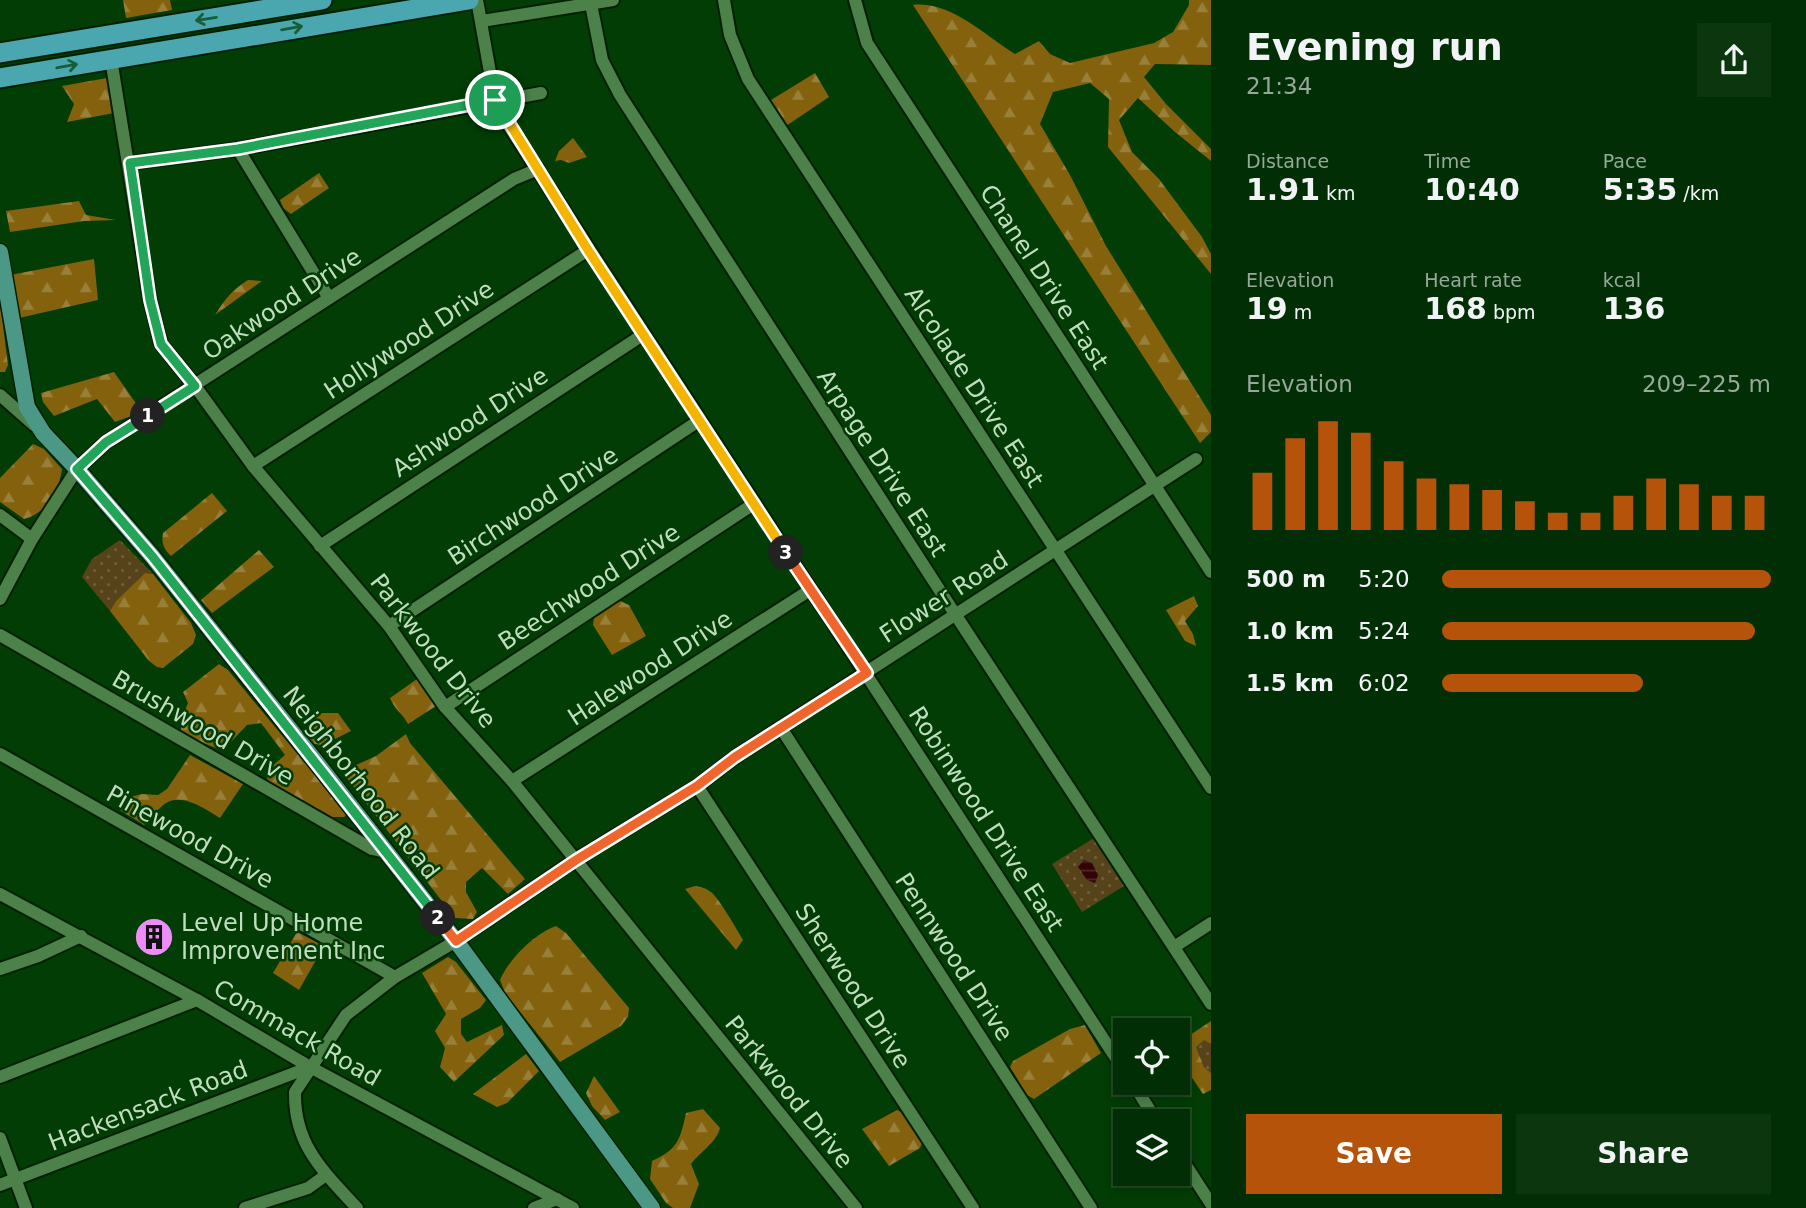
<!DOCTYPE html>
<html lang="en">
<head>
<meta charset="utf-8">
<style>
  body { margin:0; font-family:"DejaVu Sans",sans-serif; background:#0b360e; color:#f1f3f6; height:100vh; display:flex; flex-direction:column; font-size:26px; white-space:nowrap }
  * { box-sizing:border-box; margin:0 }
  p { font-size:23px; color:#96a89a }
  .icon { flex:none; width:38px; height:38px; fill:none; stroke:currentColor; stroke-width:2; stroke-linecap:round; stroke-linejoin:round }
  .map { position:relative; flex:1; overflow:hidden }
  .sheet { display:flex; flex-direction:column; background:#012e04; width:595px }
  .sheet>* { flex:none }
  .controls { position:absolute; left:1113px; top:1018px; display:grid; gap:14px }
  .controls a { display:grid; place-items:center; width:77px; height:77px; border-radius:0px; background:#012e04; box-shadow:0 4px 10px #0003,0 0 0 2px #234a26; font-size:35px }
  .pin { position:absolute; display:grid; place-items:center; width:60px; height:60px; color:#fff; margin:-30px; border:4px solid #fff; border-radius:50%; box-shadow:0 2px 7px #0007 }
  .km { position:absolute; width:35px; height:35px; margin:-18px; border-radius:50%; background:#222; color:#fff; font-size:19px; line-height:35px; text-align:center }
  .round { display:grid; place-items:center; flex:none; width:74px; height:74px; border-radius:0px; background:#0b360e }
  .head { display:flex; align-items:center; justify-content:space-between; height:119px; padding:0 35px }
  h1 { font-size:38px; font-weight:700; line-height:52px }
  .figures { display:grid; grid-template-columns:repeat(3,1fr); gap:10px; height:119px; padding:7px 35px }
  .figures div { display:grid; align-content:center }
  .figures b { font-size:30px; font-weight:700 }
  .figures small { font-size:19px; font-weight:400 }
  .figures p { font-size:19px }
  .chart { height:196px; padding:14px 35px }
  .chart p { display:flex; justify-content:space-between }
  .chart svg { width:100%; height:126px; margin-top:7px; stroke:#b45309; stroke-width:6 }
  .primary-button { display:flex; gap:14px; margin-top:auto; padding:14px 35px }
  .primary-button a { flex:1; height:80px; border-radius:0px; background:#b45309; color:#fff; font-size:28px; font-weight:700; line-height:80px; text-align:center }
  .primary-button a+a { background:#0b360e; color:#f1f3f6 }
  ul { padding:0 35px; list-style:none; font-size:23px }
  li { display:grid; grid-template-columns:112px 84px 1fr; align-items:center; height:52px }
  li i { height:18px; border-radius:9px; background:#b45309 }
  main { display:flex; flex:1; min-height:0 }
  .map>svg:first-child { display:block }
  .grass { fill:url(#grass-dots) }
  .forest { fill:url(#forest-firs) }
  .water { fill:url(#water-rules) }
  .lines { fill:none; stroke-linecap:round; stroke-linejoin:round }
  .minor-casing { stroke:#041f04; stroke-width:16 }
  .major-casing { stroke:#041f04; stroke-width:19 }
  .highway-casing { stroke:#041f04; stroke-width:23 }
  .minor { stroke:#4c814a; stroke-width:12 }
  .major { stroke:#4b9887; stroke-width:16 }
  .highway { stroke:#4aa7af; stroke-width:19 }
  .oneway { stroke:#175d38 }
  .split-1-casing { stroke:#fff; stroke-width:14 }
  .split-2-casing { stroke:#fff; stroke-width:14 }
  .split-3-casing { stroke:#fff; stroke-width:14 }
  .split-4-casing { stroke:#fff; stroke-width:14 }
  .split-1 { stroke:#22a559; stroke-width:9 }
  .split-2 { stroke:#22a559; stroke-width:9 }
  .split-3 { stroke:#f0652b; stroke-width:9 }
  .split-4 { stroke:#f5b400; stroke-width:9 }
  .labels { text-anchor:middle; stroke-width:5; stroke-linejoin:round; paint-order:stroke }
  .street-label { font-size:24px; fill:#c1ddbf; stroke:#013d05 }
  .poi-label { font-size:24px; fill:#c1ddbf; stroke:#013d05; text-anchor:start }
</style>
</head>
<body>
<main>
<div class="map">
<svg width="1211" height="1208" viewBox="0 0 1211 1208">
  <defs>
    <pattern id="grass-dots" width="8" height="8" patternUnits="userSpaceOnUse" patternTransform="scale(1.75)"><rect width="8" height="8" fill="#57431a"/><path d="M2 2h.1M6 6h.1" fill="none" stroke="#6d5e3a" stroke-width="1.8" stroke-linecap="round"/></pattern>
    <pattern id="forest-firs" width="22" height="20" patternUnits="userSpaceOnUse" patternTransform="scale(1.75)"><rect width="22" height="20" fill="#83610d"/><path d="M5 1l3.5 6h-7zM16 11l3.5 6h-7z" fill="#987f3a"/></pattern>
    <pattern id="water-rules" width="6" height="5" patternUnits="userSpaceOnUse" patternTransform="scale(1.75)"><rect width="6" height="5" fill="#330306"/><path d="M0 2.5h6" fill="none" stroke="#4f2728"/></pattern>
  </defs>
  <rect width="100%" height="100%" fill="#013d05"/>
  <g class="grass">
    <path d="M120,540L153,574L145,573L116,601L110,611L82,577L92,559Z"/>
    <path d="M1094,838L1124,886L1082,912L1052,864Z"/>
    <path d="M1204,1039L1211,1044V1073L1204,1067L1196,1047Z"/>
  </g>
  <g class="forest">
    <path d="M123,0H170L172,10L126,18Z"/>
    <path d="M1189,0H1211V65L1155,64L1144,77L1166,104L1211,149V161L1175,132L1138,98L1119,120L1132,152L1159,179L1202,237L1211,254V274L1108,147L1109,99L1090,83L1053,92L1040,124L1070,175L1106,246L1211,415V432L1200,443L913,5C950,0 987,37 1015,54L1039,41L1050,54L1070,63L1154,43L1173,32L1189,5Z"/>
    <path d="M815,73L829,97L786,126L771,100Z"/>
    <path d="M107,78L114,113L67,122L74,104L62,86Z"/>
    <path d="M573,138L587,157L569,163L561,160L555,161L559,151Z"/>
    <path d="M319,173L329,188L291,214L283,208L280,200Z"/>
    <path d="M79,201L86,215L116,220L84,221L10,232L6,211Z"/>
    <path d="M94,259L98,300L19,318L10,275Z"/>
    <path d="M248,280L262,281L215,315C224,300 233,289 248,280Z"/>
    <path d="M0,302L8,365L5,372H0Z"/>
    <path d="M114,372L142,412L115,422L97,399L54,416L43,402L41,393Z"/>
    <path d="M33,444L44,449L62,469C59,491 47,513 24,519L0,502V478Z"/>
    <path d="M212,493L227,511L171,556C164,549 161,543 163,533Z"/>
    <path d="M259,550L274,567L212,613L201,600Z"/>
    <path d="M145,573L153,574L191,623L196,635L193,644L163,668L157,667L149,661L110,611L116,601Z"/>
    <path d="M1194,596L1198,606L1185,621L1193,634L1196,646L1185,641L1166,610Z"/>
    <path d="M618,600L629,605L646,636L612,655L593,625L594,618Z"/>
    <path d="M219,664L228,670L347,814L344,817H332L269,782L266,776L270,768L285,755L261,723L247,725L227,746L216,748L189,738L181,730L182,718L188,703L183,692Z"/>
    <path d="M417,679L435,700L436,706L408,724C403,714 394,709 390,698Z"/>
    <path d="M319,713H338L351,731L323,745L315,744L308,737L307,723Z"/>
    <path d="M406,734L410,743L525,879L508,894L482,868L466,882V892L477,912L473,919L455,918L346,777L356,765L376,756Z"/>
    <path d="M190,755L243,784L220,818C206,810 185,794 168,802C160,806 151,818 144,825L120,810L130,797L142,794L158,795L167,789Z"/>
    <path d="M695,886C701,887 706,888 711,892C718,897 738,931 743,940L736,950L685,889Z"/>
    <path d="M556,926L566,933L629,1008L628,1017L621,1026L560,1062L505,993L500,980C509,959 534,934 556,926Z"/>
    <path d="M297,932L324,946L299,990L273,973Z"/>
    <path d="M448,957L456,962L486,1000L480,1008L461,1019V1034L467,1042L502,1025L504,1035L454,1082L440,1067L445,1048L435,1031L446,1014L422,973Z"/>
    <path d="M1211,1021V1044L1204,1040L1196,1047L1204,1067L1211,1073V1090L1203,1094L1178,1057V1043Z"/>
    <path d="M1085,1025L1101,1053L1034,1099L1027,1095L1010,1067L1013,1061L1070,1029Z"/>
    <path d="M526,1054L539,1071L507,1103L497,1107L473,1094Z"/>
    <path d="M594,1076L620,1112L605,1120L592,1106L586,1093Z"/>
    <path d="M703,1109L720,1128C717,1142 700,1152 691,1164L699,1184L690,1208H673L666,1203L650,1179L652,1161C678,1149 680,1140 686,1113Z"/>
    <path d="M897,1110L901,1112L922,1143L920,1148L889,1166L862,1129Z"/>
  </g>
  <path class="water" d="M1084,860L1092,863L1098,875L1095,883L1087,880L1078,867Z"/>
  <g class="lines">
    <g class="minor-casing">
      <g id="minor">
        <path d="M477,0L495,100L509,126L1125,1072"/>
        <path d="M724,0L730,35L748,79L1211,788"/>
        <path d="M855,0L867,43L1211,572"/>
        <path d="M591,4L602,60L620,95L955,614L1211,1004"/>
        <path d="M482,21L613,0"/>
        <path d="M111,59L150,300L161,344L195,386L253,466L389,626L445,707L512,781L856,1208"/>
        <path d="M238,149L329,298"/>
        <path d="M130,163L238,149L541,93"/>
        <path d="M0,395L34,425"/>
        <path d="M253,466L588,250"/>
        <path d="M0,515L32,539"/>
        <path d="M320,546L644,334"/>
        <path d="M0,599L32,539L77,469L106,442L514,179L538,169"/>
        <path d="M389,626L700,420"/>
        <path d="M0,635L372,849L386,852"/>
        <path d="M445,707L755,503"/>
        <path d="M781,728L1091,1208"/>
        <path d="M0,754L395,977"/>
        <path d="M512,781L810,590"/>
        <path d="M697,786L973,1208"/>
        <path d="M0,894L197,1000L310,1067L573,1208"/>
        <path d="M1174,947L1211,923"/>
        <path d="M0,969L38,956L81,936"/>
        <path d="M0,1077L197,1000"/>
        <path d="M1133,1083L1157,1122"/>
        <path d="M0,1138L26,1208"/>
        <path d="M1178,1153L1211,1204"/>
        <path d="M0,1185L310,1067"/>
        <path d="M245,1208L308,1188L326,1175"/>
        <path d="M357,1208C323,1171 294,1145 295,1092L346,1015L395,977L456,941L575,860L697,786L735,757L1196,459"/>
        <path d="M534,1208L557,1199"/>
      </g>
    </g>
    <g class="major-casing">
      <path id="major" d="M0,252L27,407L43,433L77,469L152,556L317,763L456,941L652,1208"/>
    </g>
    <g class="highway-casing">
      <g id="highway">
        <path d="M0,53L322,0"/>
        <path d="M0,78L469,0"/>
      </g>
    </g>
    <use href="#minor" class="minor"/>
    <use href="#major" class="major"/>
    <use href="#highway" class="highway"/>
  </g>
  <defs><path id="oneway-shaft" d="M-6 0H5M1.5-3L5.5 0L1.5 3" fill="none" stroke-width="1.6" stroke-linecap="round" stroke-linejoin="round" transform="scale(1.75)"/></defs>
  <g class="oneway">
    <use href="#oneway-shaft" transform="translate(206 19) rotate(171)"/>
    <use href="#oneway-shaft" transform="translate(292 28) rotate(-10)"/>
    <use href="#oneway-shaft" transform="translate(67 66) rotate(-10)"/>
  </g>
  <g class="lines">
    <g class="split-1-casing">
      <path id="split-1" d="M148,416L195,386L161,344L150,300L130,163L238,149L495,100"/>
    </g>
    <g class="split-2-casing">
      <path id="split-2" d="M148,416L106,442L77,469L152,556L438,918"/>
    </g>
    <g class="split-3-casing">
      <path id="split-3" d="M438,918L456,941L576,860L697,786L735,757L867,673L786,553"/>
    </g>
    <g class="split-4-casing">
      <path id="split-4" d="M495,100L588,250L786,553"/>
    </g>
    <use href="#split-1" class="split-1"/>
    <use href="#split-2" class="split-2"/>
    <use href="#split-3" class="split-3"/>
    <use href="#split-4" class="split-4"/>
  </g>
  <defs>
    <g id="building-disc" transform="scale(2.0125)"><circle r="9.5" fill="#ee8cf9" stroke="#013d05"/><path d="M-4-6H4V6H1V3H-1V6H-4ZM-2.5-4.3h1.7v1.8h-1.7ZM.8-4.3h1.7v1.8H.8ZM-2.5-1h1.7V.8h-1.7ZM.8-1h1.7V.8H.8Z" fill="#111"/></g>
  </defs>
  <g fill-rule="evenodd">
    <use href="#building-disc" x="154" y="937"/>
  </g>
  <g class="labels">
    <g class="street-label">
      <text transform="translate(1044 277) rotate(57)" y="8">Chanel Drive East</text>
      <text transform="translate(282 304) rotate(-33)" y="8">Oakwood Drive</text>
      <text transform="translate(409 340) rotate(-33)" y="8">Hollywood Drive</text>
      <text transform="translate(974 387) rotate(57)" y="8">Alcolade Drive East</text>
      <text transform="translate(470 422) rotate(-33)" y="8">Ashwood Drive</text>
      <text transform="translate(882 463) rotate(57)" y="8">Arpage Drive East</text>
      <text transform="translate(533 506) rotate(-33)" y="8">Birchwood Drive</text>
      <text transform="translate(589 587) rotate(-33)" y="8">Beechwood Drive</text>
      <text transform="translate(944 597) rotate(-33)" y="8">Flower Road</text>
      <text transform="translate(433 651) rotate(52)" y="8">Parkwood Drive</text>
      <text transform="translate(650 668) rotate(-33)" y="8">Halewood Drive</text>
      <text transform="translate(203 728) rotate(30)" y="8">Brushwood Drive</text>
      <text transform="translate(361 783) rotate(52)" y="8">Neighborhood Road</text>
      <text transform="translate(986 819) rotate(57)" y="8">Robinwood Drive East</text>
      <text transform="translate(190 837) rotate(29)" y="8">Pinewood Drive</text>
      <text transform="translate(954 957) rotate(57)" y="8">Pennwood Drive</text>
      <text transform="translate(853 986) rotate(57)" y="8">Sherwood Drive</text>
      <text transform="translate(297 1033) rotate(30)" y="8">Commack Road</text>
      <text transform="translate(789 1092) rotate(51)" y="8">Parkwood Drive</text>
      <text transform="translate(148 1106) rotate(-21)" y="8">Hackensack Road</text>
    </g>
    <g class="poi-label">
      <text x="181" y="931">Level Up Home<tspan x="181" dy="28">Improvement Inc</tspan></text>
    </g>
  </g>
</svg>
<div class="controls">
<a><svg class="icon" aria-label="locate" viewBox="0 0 24 24"><circle cx="12" cy="12" r="6"/><path d="M12 2v4M12 18v4M2 12h4M18 12h4"/></svg></a>
<a><svg class="icon" aria-label="layers" viewBox="0 0 24 24"><path d="M12 4l9 5-9 5-9-5zM3 14l9 5 9-5"/></svg></a>
</div>
<div class="pin" style="left:495px;top:100px;background:#1e9e55"><svg class="icon" aria-label="arrive" viewBox="0 0 24 24"><path d="M6 21V4h12l-3 4 3 4H6"/></svg></div>
<b class="km" style="left:148px;top:416px">1</b>
<b class="km" style="left:438px;top:918px">2</b>
<b class="km" style="left:786px;top:553px">3</b>
</div>
<section class="sheet">
<div class="head"><div><h1>Evening run</h1><p>21:34</p></div><a class="round"><svg class="icon" aria-label="share" viewBox="0 0 24 24"><path d="M12 15V3M7 8l5-5 5 5M5 13v7h14v-7"/></svg></a></div>
<div class="figures">
<div><p>Distance</p><b>1.91<small> km</small></b></div>
<div><p>Time</p><b>10:40</b></div>
<div><p>Pace</p><b>5:35<small> /km</small></b></div>
</div>
<div class="figures">
<div><p>Elevation</p><b>19<small> m</small></b></div>
<div><p>Heart rate</p><b>168<small> bpm</small></b></div>
<div><p>kcal</p><b>136</b></div>
</div>
<div class="chart"><p><span>Elevation</span>209–225 m</p>
<svg viewBox="0 0 160 44" preserveAspectRatio="none"><path d="M5 44V24M15 44V12M25 44V6M35 44V10M45 44V20M55 44V26M65 44V28M75 44V30M85 44V34M95 44V38M105 44V38M115 44V32M125 44V26M135 44V28M145 44V32M155 44V32"/></svg>
</div>
<ul>
<li><b>500 m</b>5:20<i style="width:100%"></i></li>
<li><b>1.0 km</b>5:24<i style="width:95%"></i></li>
<li><b>1.5 km</b>6:02<i style="width:61%"></i></li>
</ul>
<div class="primary-button"><a>Save</a><a>Share</a></div>
</section>
</main>
</body>
</html>
